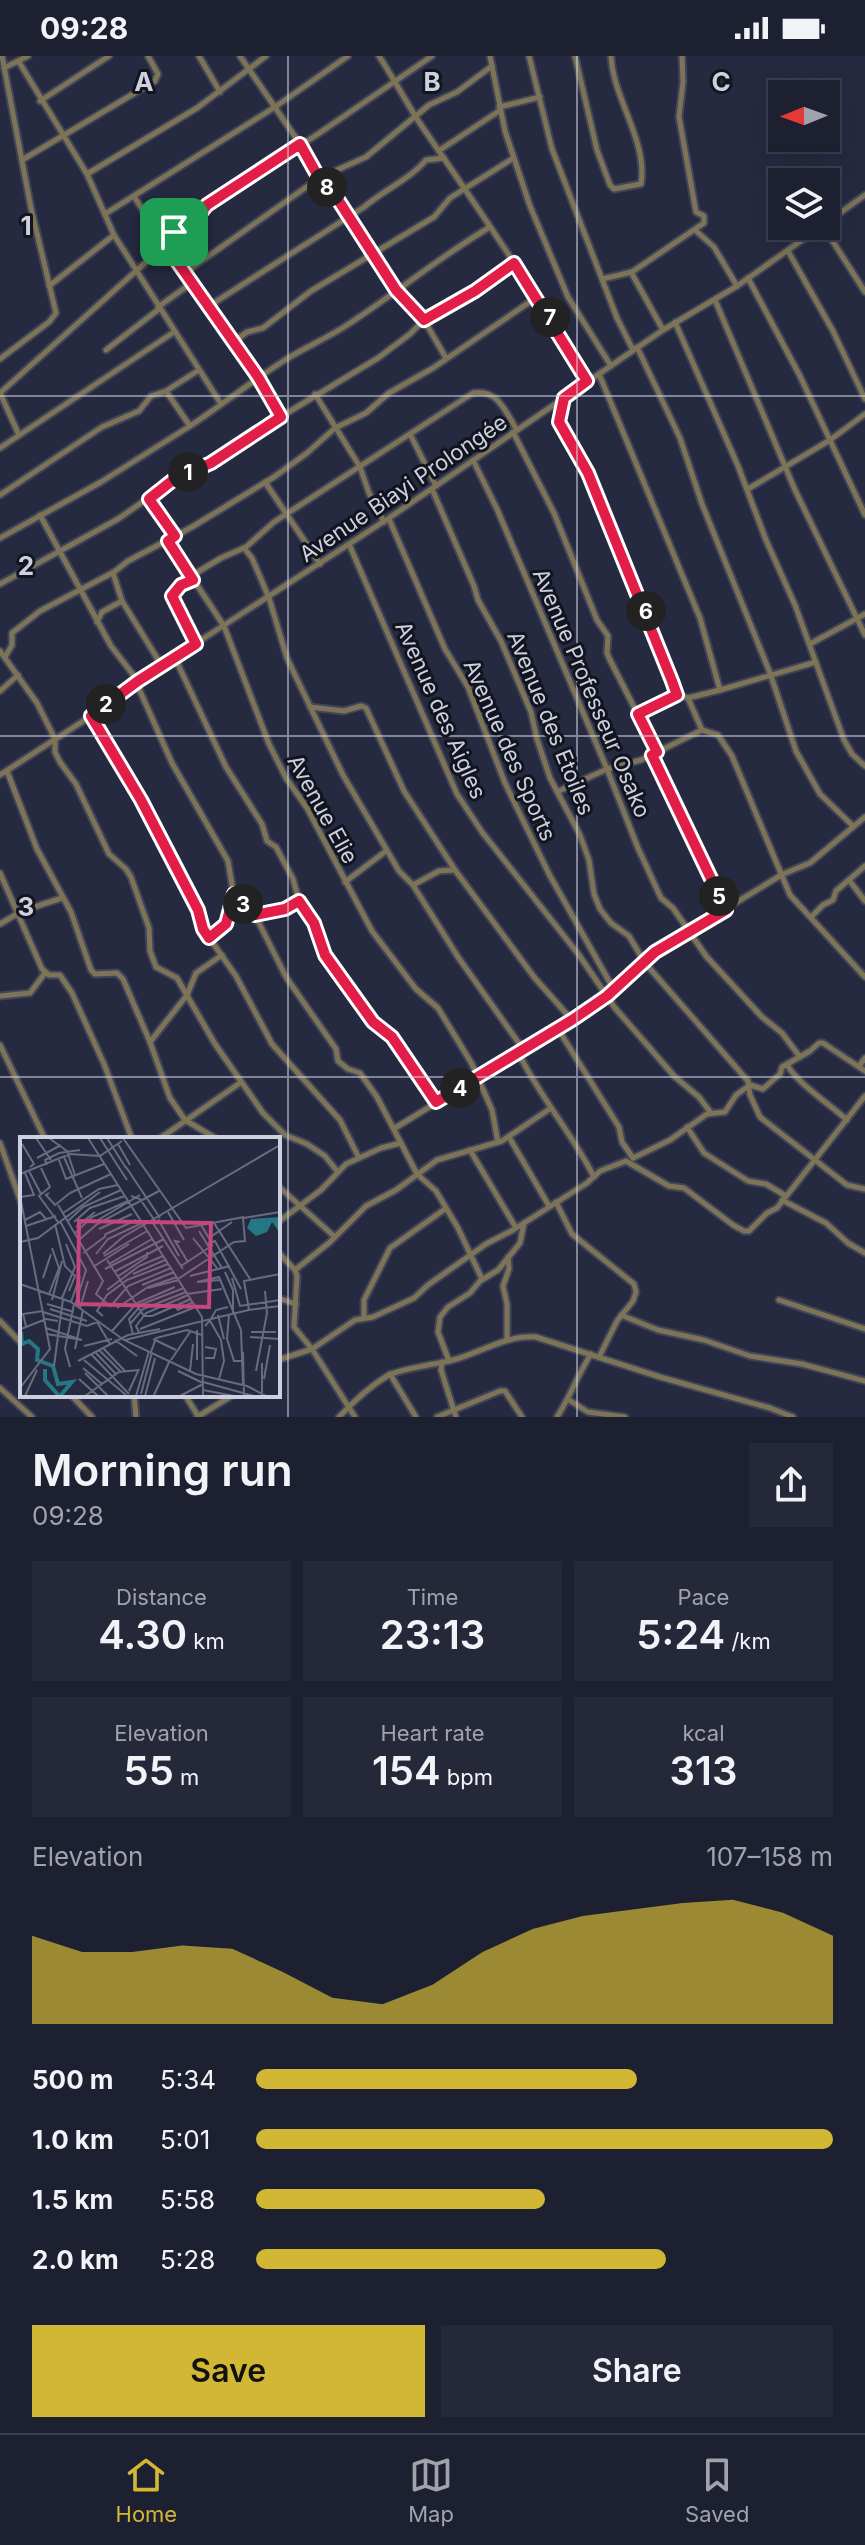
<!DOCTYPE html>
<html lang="en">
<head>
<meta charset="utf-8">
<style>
  body { margin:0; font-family:Inter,sans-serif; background:#252839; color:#f1f3f6; height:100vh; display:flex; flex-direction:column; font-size:30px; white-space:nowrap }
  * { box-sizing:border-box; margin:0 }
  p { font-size:26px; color:#a0a3ab }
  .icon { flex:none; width:44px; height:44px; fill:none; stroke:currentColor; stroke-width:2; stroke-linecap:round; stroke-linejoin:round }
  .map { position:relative; height:1361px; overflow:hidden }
  .sheet { display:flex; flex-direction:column; background:#1c2031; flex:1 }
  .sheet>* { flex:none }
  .needle { width:52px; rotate:269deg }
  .tools { position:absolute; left:768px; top:24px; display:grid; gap:16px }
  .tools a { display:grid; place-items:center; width:72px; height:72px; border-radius:0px; background:#1c2031; box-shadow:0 8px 32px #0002,0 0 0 2px #3a3e4d; font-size:40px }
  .pin { position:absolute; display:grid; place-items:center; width:68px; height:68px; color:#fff; margin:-34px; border-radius:16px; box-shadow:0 4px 12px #0006 }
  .km { position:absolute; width:40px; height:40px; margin:-20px; border-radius:50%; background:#222; color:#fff; font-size:22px; line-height:40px; text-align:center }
  .round { display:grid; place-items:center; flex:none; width:84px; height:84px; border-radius:0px; background:#252839 }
  .overview { display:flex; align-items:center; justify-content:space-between; height:136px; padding:0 32px }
  h1 { font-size:44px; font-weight:600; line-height:60px }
  .metrics { display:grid; grid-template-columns:repeat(3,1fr); gap:12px; height:136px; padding:8px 32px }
  .metrics div { display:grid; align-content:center; border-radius:0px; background:#252839; text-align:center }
  .metrics b { font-size:40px; font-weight:600 }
  .metrics small { font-size:22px; font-weight:400 }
  .metrics p { font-size:22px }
  .chart { height:224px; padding:16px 32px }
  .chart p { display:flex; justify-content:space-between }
  .chart svg { width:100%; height:144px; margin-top:8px; fill:#d2b735; opacity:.7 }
  .action { display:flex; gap:16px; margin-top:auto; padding:16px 32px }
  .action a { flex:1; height:92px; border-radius:0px; background:#d2b735; color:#111; font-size:32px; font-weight:600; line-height:92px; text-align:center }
  .action a+a { background:#252839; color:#f1f3f6 }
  ul { padding:0 32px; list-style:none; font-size:26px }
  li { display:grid; grid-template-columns:128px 96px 1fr; align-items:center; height:60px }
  li i { height:20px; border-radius:10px; background:#d2b735 }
  .status { display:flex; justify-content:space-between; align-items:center; height:56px; padding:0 40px; background:#1c2031; direction:ltr }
  .status svg { height:22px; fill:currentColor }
  .menu { display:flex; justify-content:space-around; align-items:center; height:112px; border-top:2px solid #3a3e4d; background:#1c2031; font-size:22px; color:#a0a3ab }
  .menu a { display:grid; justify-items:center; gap:4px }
  .menu .on { color:#d2b735 }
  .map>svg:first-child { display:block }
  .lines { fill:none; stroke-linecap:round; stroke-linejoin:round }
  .minor-casing { stroke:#41455a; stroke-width:9 }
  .minor { stroke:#7d7457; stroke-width:5 }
  .route-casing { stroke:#fff; stroke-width:16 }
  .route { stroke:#e11d48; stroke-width:10 }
  .grid { fill:none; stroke:#cdd0df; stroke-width:2; stroke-opacity:0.55 }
  .labels { text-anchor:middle; stroke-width:6; stroke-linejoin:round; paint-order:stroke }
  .street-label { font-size:22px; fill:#cdd0df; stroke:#12141e }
  .inset-river { fill:none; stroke:#257883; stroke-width:4 }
  .inset-road { fill:none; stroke:#696c80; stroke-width:2 }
  .view { fill:#c5467c; fill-opacity:0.15; stroke:#c5467c; stroke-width:4 }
  .inset-edge { fill:none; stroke:#cdd0df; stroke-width:4 }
  .grid-label { font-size:26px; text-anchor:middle; font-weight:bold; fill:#cdd0df; stroke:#12141e; stroke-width:6; stroke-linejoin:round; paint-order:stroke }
</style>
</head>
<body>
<div class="status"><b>09:28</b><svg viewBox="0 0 49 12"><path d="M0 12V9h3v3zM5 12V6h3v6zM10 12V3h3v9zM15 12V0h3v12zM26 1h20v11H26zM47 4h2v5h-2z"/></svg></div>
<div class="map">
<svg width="865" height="1361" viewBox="0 0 865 1361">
  <rect width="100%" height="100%" fill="#262a41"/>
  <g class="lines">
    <g class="minor-casing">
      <g id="minor">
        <path d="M199,0L220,36"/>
        <path d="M240,0L300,88L319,122L335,139L396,234L424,264L446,302"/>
        <path d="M379,0C392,20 404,42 417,63C476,149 535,235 587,325"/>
        <path d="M490,0L505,75L530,150L568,241L611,310"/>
        <path d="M529,0L552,93L617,262L633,294"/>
        <path d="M575,0L597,94L610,129L614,133L641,128C648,85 613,43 611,0"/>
        <path d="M19,6L87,118L114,179L221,348"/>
        <path d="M4,12L28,0"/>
        <path d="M40,45L109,0"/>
        <path d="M499,51L540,41"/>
        <path d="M440,94L499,55"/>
        <path d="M22,104L155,25L158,18L148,0"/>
        <path d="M87,118L197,52L266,0"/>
        <path d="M134,140C179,216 238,284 281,361"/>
        <path d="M105,158L275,51L348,0"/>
        <path d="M826,167L865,139"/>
        <path d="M823,170L865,236"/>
        <path d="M695,174L714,191L737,230"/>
        <path d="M162,184L194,165L207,149L318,78L432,0"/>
        <path d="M788,195L833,275L865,343"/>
        <path d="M186,216L319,122L366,101L429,49L457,36L492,10"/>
        <path d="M631,216L663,274"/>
        <path d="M748,222L800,320L865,459"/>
        <path d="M602,223L632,216L704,167V160L696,156L679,61L683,26L682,0"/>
        <path d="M49,230L114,179"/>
        <path d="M715,244L795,434L865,579"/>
        <path d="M209,250L364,151C384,134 410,123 426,104L444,102"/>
        <path d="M158,251L193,226"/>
        <path d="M675,266L738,410L766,484L795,549L844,684L852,698L865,710"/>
        <path d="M232,287L247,276L263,272L311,235L434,161L450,142L512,103"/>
        <path d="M637,291L680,382L702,448L770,617L796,695L820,738L853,770"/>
        <path d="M106,294L159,253"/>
        <path d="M0,303L49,266L56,257L31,152L2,0"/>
        <path d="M199,314L166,335L190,370C222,349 252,325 285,304C304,292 325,283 344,271C394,239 439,201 490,171"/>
        <path d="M599,318L700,562L720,634L688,642"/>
        <path d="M315,338L360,411L369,437L384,466"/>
        <path d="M563,343L559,366L588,417L645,552L677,639L688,642L702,674L718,679L732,700L790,839L865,921"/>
        <path d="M513,376L554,457L597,564L608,580L607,597L610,604L657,696"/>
        <path d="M410,378L436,430"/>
        <path d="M19,379L0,337L165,189"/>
        <path d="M0,392L174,276"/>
        <path d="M473,404L497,453L607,713L638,792L661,842L673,852L706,900L762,961L782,977L800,1001"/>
        <path d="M265,426L320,508"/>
        <path d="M432,433L474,530L478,544L501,585L531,656L537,683L550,722L580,779L589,804L594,838L600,853L611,867L629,880L645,907L748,1025L750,1039L760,1061L847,1129L865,1133"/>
        <path d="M748,433L830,384L865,358"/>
        <path d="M0,439L102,371L139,355L151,340L166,335"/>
        <path d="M149,443L175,480"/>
        <path d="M40,459L111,590L138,625"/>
        <path d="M389,463L445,593L468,631L505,727L549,818L614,934"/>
        <path d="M0,482L101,426L190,370"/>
        <path d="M168,485L224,570L269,688L286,722L307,752L372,875L416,933L438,952L472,1008L492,1054L498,1086"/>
        <path d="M349,488L457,738L482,776L579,899L615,952L675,1021L699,1041L711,1057"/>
        <path d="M244,492L252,502L269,542L287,602L306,642L343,719L399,815L413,829L458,901L523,993"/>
        <path d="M113,517L122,545L162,610"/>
        <path d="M191,520L221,502L246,491L274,466L473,337C498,333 505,355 517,374"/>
        <path d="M193,524L181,529L172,540L196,588"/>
        <path d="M0,528L118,463L180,420L211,407L238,391L264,371L378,302L410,278L424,264L475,235L514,207"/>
        <path d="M97,566L102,556L122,545"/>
        <path d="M810,588L865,558"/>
        <path d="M0,595L37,647L55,683V696L60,706L76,728L109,798L126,813L131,821L149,872L150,895L156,911L177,922L215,988L263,1057L285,1079L307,1088L325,1100L337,1115"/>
        <path d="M5,601L12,589V577L40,555L114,516L128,505L192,471L274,421L307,397L335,372L366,357L389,337L433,312L537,241"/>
        <path d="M175,602L226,711L262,768L267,785L276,791L293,823L299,845L314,867L325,899L373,966L392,981L436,1046"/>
        <path d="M136,626L172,707L228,805L234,840L226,868L209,882"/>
        <path d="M720,634L816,606"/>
        <path d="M0,635L18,619"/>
        <path d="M310,651L344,655L361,650L366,652L404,735L455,814L534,921L572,964"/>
        <path d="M638,658L677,639"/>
        <path d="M91,660L125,715L180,819L198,854L203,873L236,920L272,988L340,1064L359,1102"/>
        <path d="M652,699L726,854"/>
        <path d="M7,715L37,793L71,856L91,914L95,918L117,917L123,923L150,986L170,1042L185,1064L217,1083"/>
        <path d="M0,719L91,660L138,625L389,462L663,274L737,230L822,170"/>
        <path d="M559,735L607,713L641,704L702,674"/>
        <path d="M0,817L42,913L49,919H60L72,937L104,1008L132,1083"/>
        <path d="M849,824L865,845"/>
        <path d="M345,826L386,795"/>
        <path d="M413,829L439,815L454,814"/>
        <path d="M234,838L255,859L286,921L336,993L338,1005L348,1013L360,1017L377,1041L417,1118L436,1135L458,1172L482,1223"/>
        <path d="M255,859L285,853L299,845"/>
        <path d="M811,861L823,849L833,844L836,835L865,810"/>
        <path d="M0,868L22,855L62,842"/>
        <path d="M0,940L30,937L45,917"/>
        <path d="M558,973L619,1071L622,1086L633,1102"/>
        <path d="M150,986L187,939L196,917L222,899"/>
        <path d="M0,989L45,1083"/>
        <path d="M518,996C539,1040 572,1077 594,1121"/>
        <path d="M787,1008C794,1025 832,1050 847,1064"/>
        <path d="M859,1010L865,1002"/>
        <path d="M687,1071L704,1097L748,1125L766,1128L786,1140"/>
        <path d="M395,1072L572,964L607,940L655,896L783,818L810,807L865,761"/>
        <path d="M509,1081L549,1150"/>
        <path d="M159,1083L240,1027"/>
        <path d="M0,1087L22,1149"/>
        <path d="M470,1094L516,1172"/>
        <path d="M633,1102L670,1084L707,1058L725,1056L736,1039L750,1029L763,1033L780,1018L782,1011L810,995L819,987H823L865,1015"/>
        <path d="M278,1130L335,1181"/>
        <path d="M782,1144L826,1167L848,1187L865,1197"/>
        <path d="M556,1146L572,1178L634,1228L636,1236L633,1245L617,1265L599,1301"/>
        <path d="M278,1166L321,1134L346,1108L381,1092L401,1087"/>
        <path d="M278,1196L295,1214L297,1220L294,1271L312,1293L355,1361"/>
        <path d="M295,1214L330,1186L366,1150L396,1134L437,1104L502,1085L551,1052"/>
        <path d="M278,1242L296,1248"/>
        <path d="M779,1244L865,1273"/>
        <path d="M621,1259L658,1274L704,1284L750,1300L802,1308L865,1325"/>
        <path d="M364,1261V1244L390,1192L445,1153"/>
        <path d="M0,1265L22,1288"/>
        <path d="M507,1284V1248L503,1230L509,1213L508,1201"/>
        <path d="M278,1304L312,1293L355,1264L373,1261L414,1242L428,1229L486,1188L513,1174L587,1127L600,1115L626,1105L669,1130L684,1132L733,1169L744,1175H749L767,1157L777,1152L865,1040"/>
        <path d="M449,1305L438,1276L440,1261L448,1251L470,1237L480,1225L498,1214L520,1187L524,1167"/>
        <path d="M442,1306L441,1314L456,1361"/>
        <path d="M390,1318L416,1361"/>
        <path d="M0,1332L32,1361"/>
        <path d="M71,1339L92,1361"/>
        <path d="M134,1339L136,1361"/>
        <path d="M185,1339L198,1360"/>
        <path d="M569,1344L588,1356L625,1361"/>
        <path d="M197,1361L233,1339"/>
        <path d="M339,1361C353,1346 369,1331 387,1320C398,1313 438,1308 453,1304C482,1296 506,1279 536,1281L660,1321L770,1352L793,1361"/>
        <path d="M437,1361L500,1335H505L522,1361"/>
        <path d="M557,1361C570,1341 578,1318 591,1298"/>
      </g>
    </g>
    <use href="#minor" class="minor"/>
  </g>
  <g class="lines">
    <g class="route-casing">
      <path id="route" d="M300,88L319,122L335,139L396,234L424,264L475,235L514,207L587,325L564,342L559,366L588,417L672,625L677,639L638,658L657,696L652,699L726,854L655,896L607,940L572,964L436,1046L392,981L373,966L325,899L314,867L299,845L285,853L255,859L234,838L226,868L209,882L203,873L198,854L141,744L91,660L138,625L196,588L172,540L181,529L193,524L168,485L175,480L149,443L173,424L211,407L281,361L258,321L162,184L194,165L207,149Z"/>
    </g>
    <use href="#route" class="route"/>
  </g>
  <path class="grid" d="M288,0V1361M577,0V1361M0,340H865M0,680H865M0,1021H865"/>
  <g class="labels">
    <g class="street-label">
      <text transform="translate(403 432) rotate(-34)" y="8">Avenue Biayi Prolongée</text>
      <text transform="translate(592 637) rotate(67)" y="8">Avenue Professeur Osako</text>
      <text transform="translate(441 654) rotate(66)" y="8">Avenue des Aigles</text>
      <text transform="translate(551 667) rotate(68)" y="8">Avenue des Etoiles</text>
      <text transform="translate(510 694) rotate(66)" y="8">Avenue des Sports</text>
      <text transform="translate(323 753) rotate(61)" y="8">Avenue Elie</text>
    </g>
  </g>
  <g transform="translate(20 1081)">
    <rect width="260" height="260" fill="#262a41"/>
    <path d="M260,80V96L252,85L247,95L236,99L227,91L231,82Z" fill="#257883"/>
    <path class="inset-river" d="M1,195L2,207L9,204L18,212L17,223L33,229L38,247L52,245L40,259M25,232V243L39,259"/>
    <path class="inset-road" d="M16,1L31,23M29,1L47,14L55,38M68,1L182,180L183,259M80,1L107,43M87,1L106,31M103,1L166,91L224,80M2,7L14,27L10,30M98,7L110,28M44,20L62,61M17,21L41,8M39,23L46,42L84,27M27,28L25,23L39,16L60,13M106,30L140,81M21,31L30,50L19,59L38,85M9,34L21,57M0,37L50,17L80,19L102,4M29,56L26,58L35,68L50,56M50,56L91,37M0,59L30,212L0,251M111,59L120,62L135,84M0,60L14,58L5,36M38,68L83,144L76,157L90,169M148,75L164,103M43,76L79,52L98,48M138,82L159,119M5,83L20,75L27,83M78,83L120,58M40,84L66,133L55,168M48,84L63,70L101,53M54,85L70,71L105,59M133,86L163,132M194,86L230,142M35,87L45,129L55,139L49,154M181,88L189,101L212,85M6,89L36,79M56,90L75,75M79,92L112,77M179,94L202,131M55,96L72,80L108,64M84,98L116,83M173,101L197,131M59,103L77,87L139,54M0,105L18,101L80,55M160,105L155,104L168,125M187,107L195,104L221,152M63,116L86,99M76,117L88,102L122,86M83,117L103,100L260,8M84,119L127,94M87,123L124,179H132M89,127L132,102M161,129L193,108M73,130L109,107M85,132L144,102M94,135L143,109M205,135L213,153V177M113,137L145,123M170,139L210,129M97,140L127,120V115M23,141L31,117M212,141L220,169L260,163M158,142L214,105L225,104L223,81L260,75M200,143L177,145L199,140L221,193L223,248M0,147L51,165L104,203L176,237L227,249L246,259M122,148L154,135M128,151L159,143M87,153L119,129L143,119M29,157L39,131L32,111M167,157L202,152M42,161L55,130L46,107M32,163L42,124M51,165L60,139M27,167L54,175M115,167L155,150M153,167L158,173L173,165M90,170L108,149L151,131M60,171L68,144M97,171L128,150L157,140M30,172L67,184M229,173L260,169M23,175L67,189L77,185L90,207M209,177L207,202L214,224H222M198,178L204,202M83,179L77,174L87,158L107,143L148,127M132,179L171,162M189,182L201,203L204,224L199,242M110,187L123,172L166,155M6,189L3,177L23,174M185,189L191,182L229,173L224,144L260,137M26,191L62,203L27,197M1,192L26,182L38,184M120,192L173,171M177,193V223M92,194L115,168M119,195L116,189L126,176L168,158M231,195H256M113,197L109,182L122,167L164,151M230,200L260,202M133,202L156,213M95,203L117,219M105,203L191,182L196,173L208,170M64,209L92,202M185,210L196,212L194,221H185M83,211L105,234M55,212L63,173M79,213L101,235M75,215L96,237M131,215L136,201L167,193L182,198M223,215L224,259M71,217L109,257M64,223L106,258M151,223L170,195M58,224L108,198L140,192M242,226V257M34,229L43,162M50,230L45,212L54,167M63,231L82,247M158,234L183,246M170,234L173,207M236,234L247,176L245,154M65,236L88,259M59,242L78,259M244,242L250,208M183,245L234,259M183,253L214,259M109,254L119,232M121,257L132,215M134,258L150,223M5,259L17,233M65,259L99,235L119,233M116,259L129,214M125,259L135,221M160,259L183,247"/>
    <path class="view" d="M59,84L191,86L189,170L58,167Z"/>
    <rect width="260" height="260" class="inset-edge"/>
  </g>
  <g class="grid-label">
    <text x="144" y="35">A</text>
    <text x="432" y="35">B</text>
    <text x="721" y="35">C</text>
    <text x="26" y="179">1</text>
    <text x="26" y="519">2</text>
    <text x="26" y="860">3</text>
  </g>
</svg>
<div class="tools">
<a><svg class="needle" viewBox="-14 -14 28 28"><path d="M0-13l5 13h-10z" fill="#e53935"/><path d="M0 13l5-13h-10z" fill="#a0a3ab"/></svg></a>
<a><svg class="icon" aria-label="layers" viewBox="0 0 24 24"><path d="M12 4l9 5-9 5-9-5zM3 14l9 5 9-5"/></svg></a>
</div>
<div class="pin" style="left:174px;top:176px;background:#1e9e55"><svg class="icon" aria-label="arrive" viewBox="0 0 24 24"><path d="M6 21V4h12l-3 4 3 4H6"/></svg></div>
<b class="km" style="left:188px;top:416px">1</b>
<b class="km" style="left:106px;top:648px">2</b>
<b class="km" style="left:243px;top:848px">3</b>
<b class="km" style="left:460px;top:1032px">4</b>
<b class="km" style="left:719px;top:840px">5</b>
<b class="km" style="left:646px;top:555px">6</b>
<b class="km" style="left:550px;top:261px">7</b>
<b class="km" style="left:327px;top:131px">8</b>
</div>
<section class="sheet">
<div class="overview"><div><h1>Morning run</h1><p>09:28</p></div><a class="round"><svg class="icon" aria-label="share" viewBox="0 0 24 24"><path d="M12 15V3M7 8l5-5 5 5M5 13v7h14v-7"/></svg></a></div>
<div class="metrics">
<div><p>Distance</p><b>4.30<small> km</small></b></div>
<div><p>Time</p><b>23:13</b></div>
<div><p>Pace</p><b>5:24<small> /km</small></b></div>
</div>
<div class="metrics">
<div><p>Elevation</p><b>55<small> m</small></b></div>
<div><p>Heart rate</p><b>154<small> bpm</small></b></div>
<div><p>kcal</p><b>313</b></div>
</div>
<div class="chart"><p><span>Elevation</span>107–158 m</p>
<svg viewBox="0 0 160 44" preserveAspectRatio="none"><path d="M0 44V17L10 22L20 22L30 20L40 21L50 28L60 36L70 38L80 32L90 22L100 15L110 11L120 9L130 7L140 6L150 10L160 17V44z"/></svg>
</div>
<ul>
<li><b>500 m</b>5:34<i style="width:66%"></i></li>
<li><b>1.0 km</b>5:01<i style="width:100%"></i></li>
<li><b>1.5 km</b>5:58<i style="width:50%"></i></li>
<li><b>2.0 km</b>5:28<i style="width:71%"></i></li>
</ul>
<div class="action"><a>Save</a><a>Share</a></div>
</section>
<nav class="menu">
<a class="on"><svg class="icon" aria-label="home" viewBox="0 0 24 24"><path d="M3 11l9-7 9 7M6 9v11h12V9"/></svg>Home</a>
<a><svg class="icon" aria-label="map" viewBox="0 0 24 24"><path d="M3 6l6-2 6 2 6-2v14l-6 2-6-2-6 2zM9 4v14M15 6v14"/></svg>Map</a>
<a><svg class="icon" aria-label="saved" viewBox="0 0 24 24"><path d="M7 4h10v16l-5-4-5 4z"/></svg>Saved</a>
</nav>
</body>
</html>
